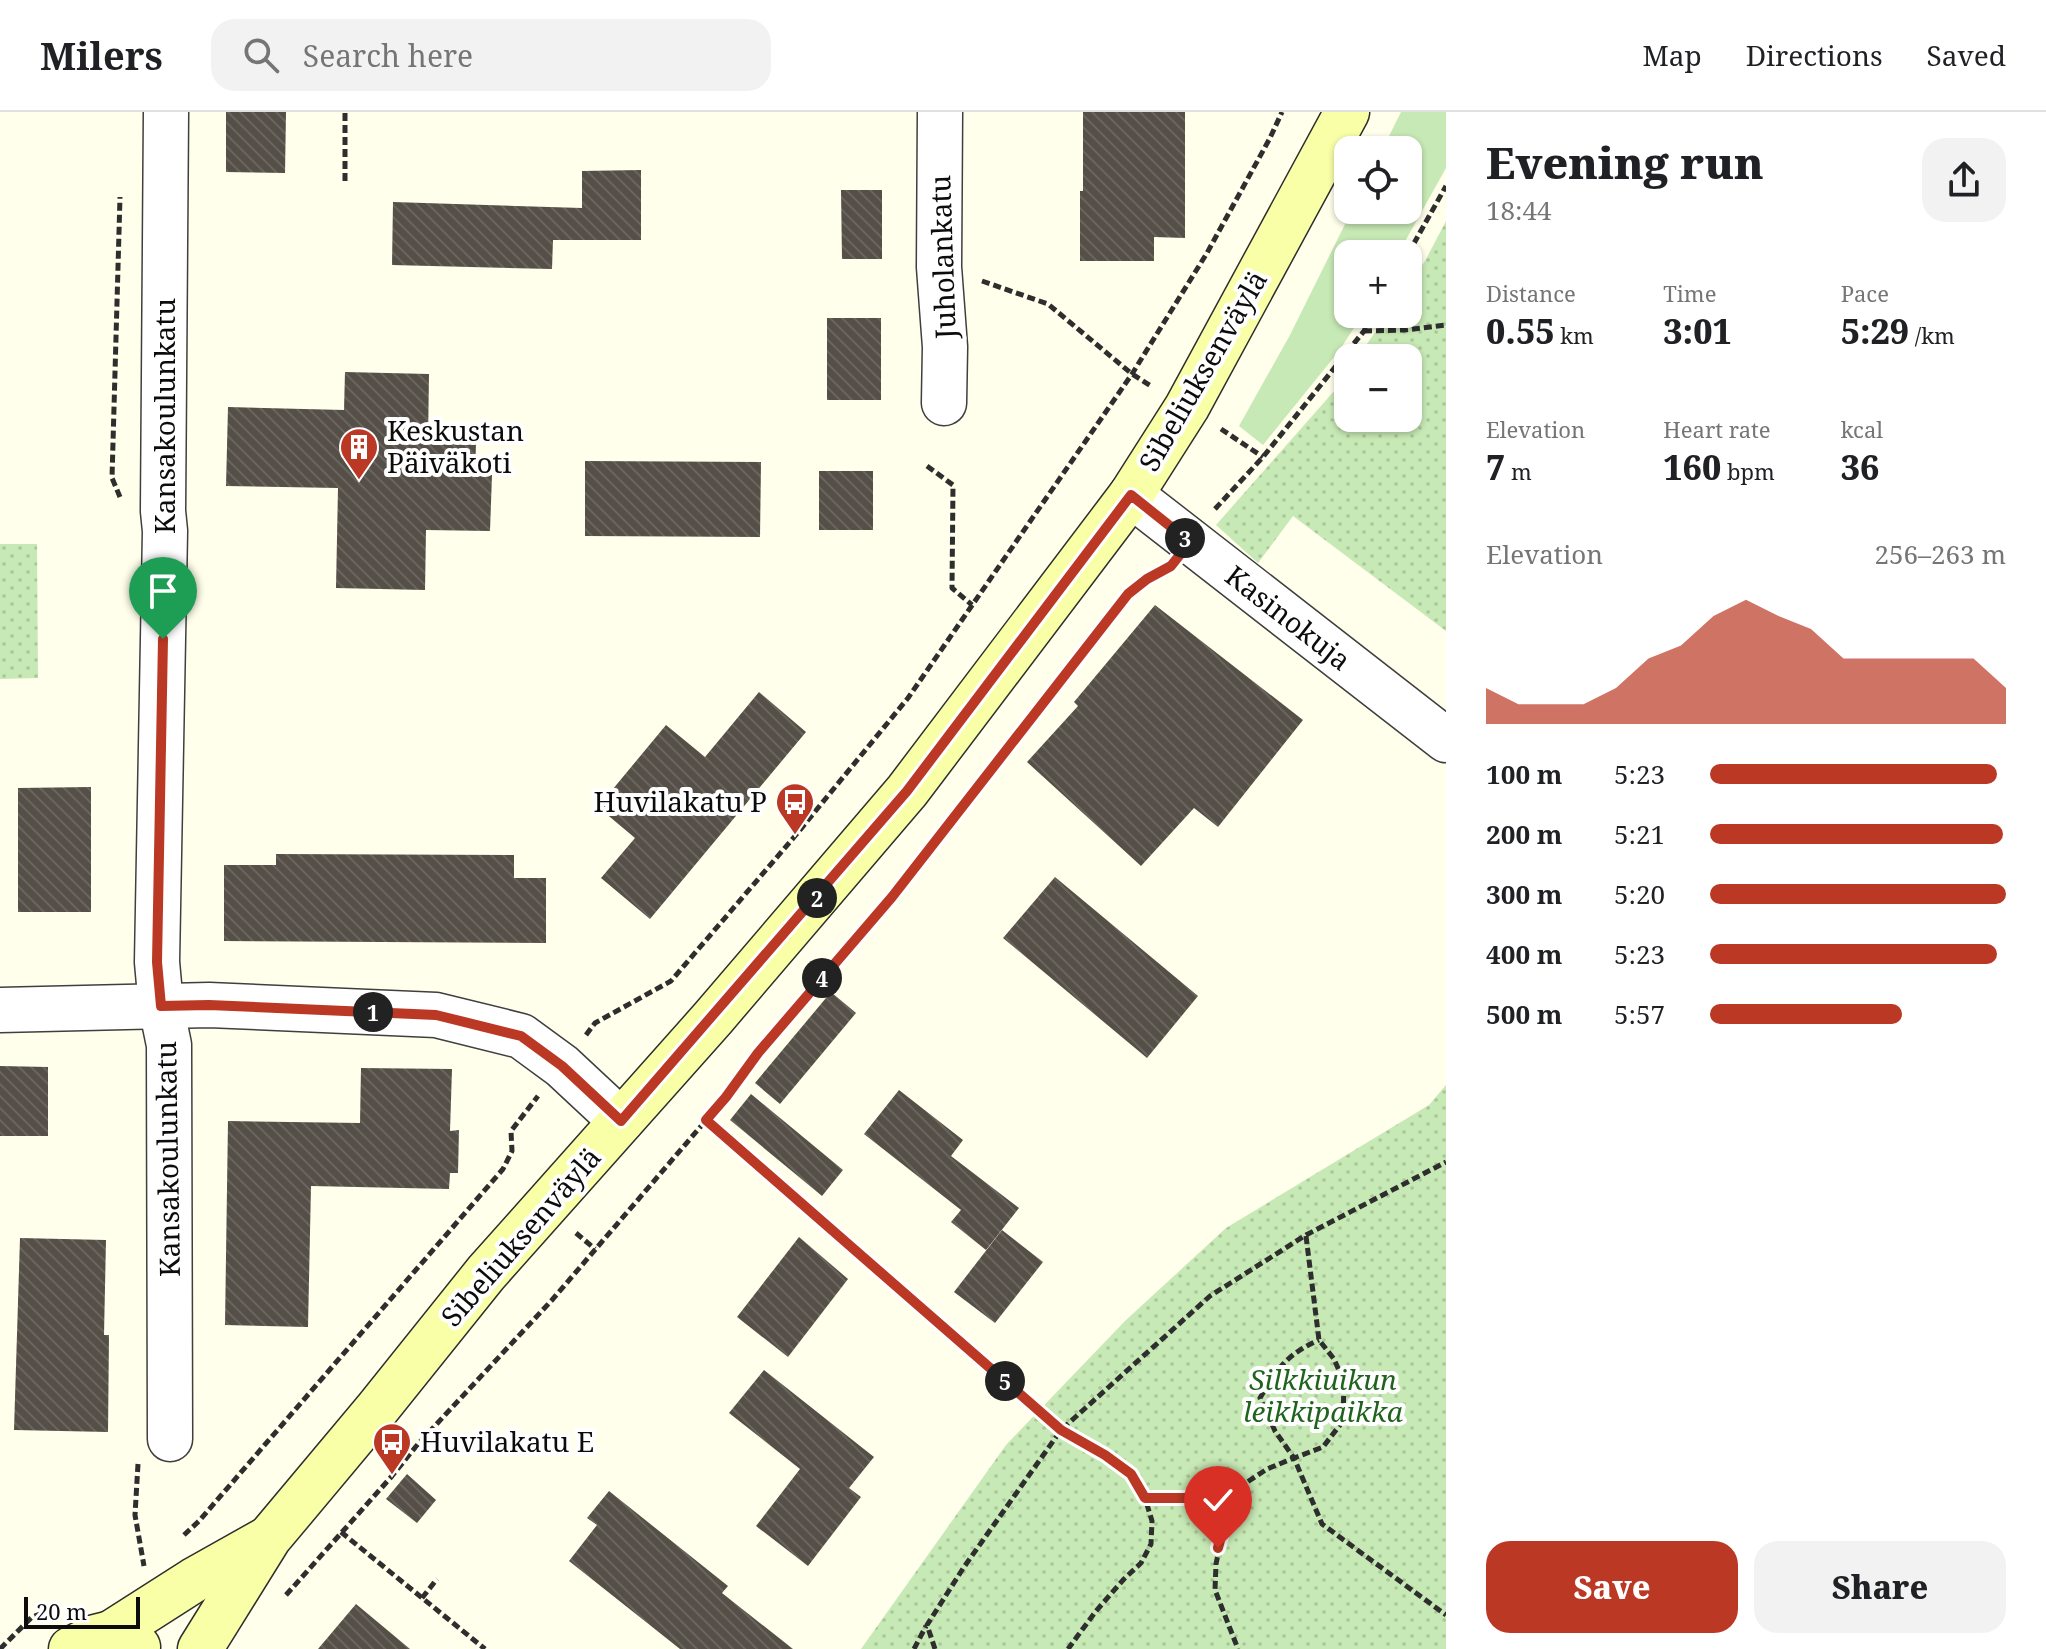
<!DOCTYPE html>
<html lang="en">
<head>
<meta charset="utf-8">
<style>
  body { margin:0; font-family:"Noto Serif",serif; background:#f2f2f2; color:#202124; height:100vh; display:flex; flex-direction:column; font-size:30px; white-space:nowrap }
  * { box-sizing:border-box; margin:0 }
  p { font-size:26px; color:#757577 }
  .icon { flex:none; width:44px; height:44px; fill:none; stroke:currentColor; stroke-width:2; stroke-linecap:round; stroke-linejoin:round }
  .map { position:relative; flex:1; overflow:hidden }
  .side { display:flex; flex-direction:column; background:#fff; width:600px }
  .side>* { flex:none }
  .tools { position:absolute; left:1334px; top:24px; display:grid; gap:16px }
  .tools a { display:grid; place-items:center; width:88px; height:88px; border-radius:16px; background:#fff; box-shadow:0 2px 6px #0004; font-size:40px }
  .scale { position:absolute; left:24px; bottom:20px; width:116px; box-sizing:border-box; padding-left:8px; border:4px solid #0c0c0c; border-top:0; font-size:22px; line-height:28px; white-space:nowrap; color:#0c0c0c; -webkit-text-stroke:6px #fff; paint-order:stroke }
  .pin { position:absolute; display:grid; place-items:center; width:68px; height:68px; color:#fff; margin:-82px -34px; border-radius:50% 50% 50% 0; rotate:-45deg; box-shadow:0 0 8px #0007 }
  .pin .icon { rotate:45deg }
  .km { position:absolute; width:40px; height:40px; margin:-20px; border-radius:50%; background:#222; color:#fff; font-size:22px; line-height:40px; text-align:center }
  .round { display:grid; place-items:center; flex:none; width:84px; height:84px; border-radius:24px; background:#f2f2f2 }
  .overview { display:flex; align-items:center; justify-content:space-between; height:136px; padding:0 40px }
  h1 { font-size:44px; font-weight:800; line-height:60px }
  .stats { display:grid; grid-template-columns:repeat(3,1fr); gap:12px; height:136px; padding:8px 40px }
  .stats div { display:grid; align-content:center }
  .stats b { font-size:34px; font-weight:800 }
  .stats small { font-size:22px; font-weight:400 }
  .stats p { font-size:22px }
  .chart { height:224px; padding:16px 40px }
  .chart p { display:flex; justify-content:space-between }
  .chart svg { width:100%; height:144px; margin-top:8px; fill:#bb3924; opacity:.7 }
  .cta { display:flex; gap:16px; margin-top:auto; padding:16px 40px }
  .cta a { flex:1; height:92px; border-radius:24px; background:#bb3924; color:#fff; font-size:32px; font-weight:800; line-height:92px; text-align:center }
  .cta a+a { background:#f2f2f2; color:#202124 }
  ul { padding:0 40px; list-style:none; font-size:26px }
  li { display:grid; grid-template-columns:128px 96px 1fr; align-items:center; height:60px }
  li i { height:20px; border-radius:10px; background:#bb3924 }
  header { display:flex; align-items:center; gap:48px; box-sizing:border-box; height:112px; padding:0 40px; background:#fff; border-bottom:2px solid #e0e0e0 }
  header strong { font-size:38px }
  nav { display:flex; gap:44px; margin-inline-start:auto; font-size:28px }
  .search { width:560px; height:72px; background:#f2f2f2; display:flex; align-items:center; gap:20px; box-sizing:border-box; padding:0 28px; border-radius:24px; color:#757577; font-size:30px }
  main { display:flex; flex:1; min-height:0 }
  .map>svg:first-child { display:block }
  .grass { fill:#c7e9b5 }
  .park { fill:url(#park-dots) }
  .building { fill:url(#building-back-hatch) }
  .lines { fill:none; stroke-linecap:round; stroke-linejoin:round }
  .minor-casing { stroke:#3f3f3f; stroke-width:47 }
  .secondary-casing { stroke:#2e2e2e; stroke-width:47 }
  .path { stroke:#2e2e2e; stroke-width:5; stroke-dasharray:8 4; stroke-linecap:butt }
  .minor { stroke:#fff; stroke-width:44 }
  .secondary { stroke:#f9ffa6; stroke-width:44 }
  .route-casing { stroke:#fff; stroke-width:16 }
  .route { stroke:#bb3924; stroke-width:10 }
  .labels { text-anchor:middle; stroke-width:8; stroke-linejoin:round; paint-order:stroke }
  .street-label { font-size:28px; fill:#0c0c0c; stroke:#fff }
  .poi-label { font-size:28px; fill:#0c0c0c; stroke:#fff; text-anchor:start }
  .park-label { font-size:28px; font-style:italic; fill:#1f631d; stroke:#fff }
</style>
</head>
<body>
<header>
<strong>Milers</strong>
<div class="search"><svg class="icon" aria-label="search" viewBox="0 0 24 24"><circle cx="10" cy="10" r="6"/><path d="M15 15l6 6"/></svg>Search here</div>
<nav><a>Map</a><a>Directions</a><a>Saved</a></nav>
</header>
<main>
<div class="map">
<svg width="1446" height="1537" viewBox="0 0 1446 1537">
  <defs>
    <pattern id="park-dots" width="8" height="8" patternUnits="userSpaceOnUse" patternTransform="scale(2)"><rect width="8" height="8" fill="#c7e9b5"/><path d="M2 2h.1M6 6h.1" fill="none" stroke="#aac79a" stroke-width="1.8" stroke-linecap="round"/></pattern>
    <pattern id="building-back-hatch" width="6" height="6" patternUnits="userSpaceOnUse" patternTransform="scale(2)"><rect width="6" height="6" fill="#554f48"/><path d="M-1 5l2 2M0 0l6 6M5-1l2 2" fill="none" stroke="#68645e"/></pattern>
  </defs>
  <rect width="100%" height="100%" fill="#ffffeb"/>
  <path class="grass" d="M1401,0H1446V56L1398,142H1348V202H1363L1339,239L1263,333L1239,314L1290,223L1352,98H1408V38H1382Z"/>
  <g class="park">
    <path d="M1446,109V519L1293,404L1258,451L1216,413L1335,278L1348,260V306H1408V246H1357L1388,202H1408V173L1425,149Z"/>
    <path d="M0,432H37L38,566L0,567Z"/>
    <path d="M1446,973V1537H861L1006,1333L1125,1209L1226,1116L1429,993Z"/>
  </g>
  <g class="building">
    <path d="M226,0H286L285,61L226,60Z"/>
    <path d="M1083,0H1185V126L1154,125V149H1080V79H1083Z"/>
    <path d="M641,58V128H553L552,157L392,153L393,90L582,96V59Z"/>
    <path d="M841,78H882V147H842Z"/>
    <rect x="827" y="206" width="54" height="82"/>
    <path d="M345,260L429,262L428,330L476,331L475,363H492L490,419L426,418L425,478L336,476L338,376L226,374L228,295L344,298Z"/>
    <path d="M585,349L761,350L760,425L585,424Z"/>
    <rect x="819" y="359" width="54" height="59"/>
    <path d="M1155,493L1303,608L1218,715L1194,696L1141,754L1027,650L1078,594L1074,590Z"/>
    <path d="M759,580L806,620L650,807L601,766L635,726L598,695L666,613L705,645Z"/>
    <path d="M91,675V800H18V676Z"/>
    <path d="M276,742L514,743V766H546V831L224,829V753H276Z"/>
    <path d="M1055,765L1198,884L1147,946L1003,826Z"/>
    <path d="M831,880L856,901L780,992L755,971Z"/>
    <path d="M0,954L48,955V1024H0Z"/>
    <path d="M361,956L452,957L450,1019L459,1018L458,1061H450L449,1077L311,1074L308,1215L225,1213L228,1009L360,1011Z"/>
    <path d="M899,978L963,1028L951,1044L1019,1096L986,1138L951,1110L961,1098L864,1022Z"/>
    <path d="M751,982L843,1058L822,1084L730,1008Z"/>
    <path d="M1002,1118L1043,1150L995,1211L954,1180Z"/>
    <path d="M799,1125L848,1167L788,1245L737,1205Z"/>
    <path d="M20,1126L106,1128L104,1223H109L108,1320L14,1318Z"/>
    <path d="M764,1258L874,1345L849,1376L861,1385L808,1454L756,1414L800,1357L729,1301Z"/>
    <path d="M407,1362L436,1388L417,1411L386,1387Z"/>
    <path d="M609,1379L728,1474L722,1481L793,1537H680L569,1449L597,1413L587,1406Z"/>
    <path d="M356,1492L410,1537H318Z"/>
  </g>
  <g class="lines">
    <g class="minor-casing">
      <g id="minor">
        <path d="M166,0L163,399L165,419L157,850L161,894L169,933L170,1327"/>
        <path d="M940,0L939,155L945,235L944,291"/>
        <path d="M1131,383L1446,628"/>
        <path d="M0,898L209,893L436,903L521,924L562,954L621,1009"/>
      </g>
    </g>
    <g class="secondary-casing">
      <g id="secondary">
        <path d="M111,1521L194,1468L267,1427"/>
        <path d="M71,1537L95,1525L111,1521L138,1535"/>
        <path d="M200,1537L269,1426L377,1297L486,1161L713,906L907,679L1131,383L1187,295L1347,0"/>
      </g>
    </g>
    <g class="path">
      <path d="M345,69V0"/>
      <path d="M1408,142L1446,74"/>
      <path d="M982,169L1048,192L1132,262L1151,274"/>
      <path d="M1364,219L1405,218L1446,213"/>
      <path d="M1221,317L1263,345"/>
      <path d="M927,354L953,373L952,476L972,493"/>
      <path d="M120,385L112,366L120,85"/>
      <path d="M1215,397L1263,345L1364,219L1373,202"/>
      <path d="M586,923L595,911L671,869L795,724L908,586L1132,262L1207,141L1270,26L1282,0"/>
      <path d="M706,1008L1061,1318L1105,1343L1131,1362L1145,1386L1152,1409L1151,1432L1141,1451L1124,1467L1096,1499L1068,1537"/>
      <path d="M576,1121L595,1137"/>
      <path d="M1306,1124L1319,1228L1334,1247L1344,1270L1343,1309L1323,1335L1294,1346L1322,1412L1446,1503"/>
      <path d="M138,1352L135,1403L144,1454"/>
      <path d="M1145,1386H1223L1267,1357L1294,1346L1275,1319L1260,1286C1277,1257 1287,1242 1319,1228"/>
      <path d="M1223,1386L1225,1409L1216,1452L1215,1478L1238,1537"/>
      <path d="M341,1420L485,1537"/>
      <path d="M184,1423L199,1409L503,1057L512,1039L511,1019L538,984"/>
      <path d="M286,1483L392,1364L418,1332L552,1188L726,985L758,941L892,785L1128,482L1147,467L1162,459"/>
      <path d="M422,1486L437,1467"/>
      <path d="M0,1537L32,1505L48,1499"/>
      <path d="M914,1537L926,1514"/>
      <path d="M935,1537L927,1513L964,1455L1061,1318L1210,1184L1306,1123L1446,1050"/>
    </g>
    <use href="#minor" class="minor"/>
    <use href="#secondary" class="secondary"/>
  </g>
  <g class="lines">
    <g class="route-casing">
      <path id="route" d="M163,527L157,850L161,894L209,893L436,903L521,924L562,954L621,1009L907,679L1131,383L1190,430L1171,454L1147,467L1128,482L892,785L758,941L726,985L706,1008L1061,1318L1105,1343L1131,1362L1145,1386H1223L1225,1409L1218,1436"/>
    </g>
    <use href="#route" class="route"/>
  </g>
  <defs>
    <g id="building-pin" transform="scale(2)"><path d="M0 17L-7.5 6A9.5 9.5 0 1 1 7.5 6Z" fill="#bb3924" stroke="#fff"/><path d="M-4-6H4V6H1V3H-1V6H-4ZM-2.5-4.3h1.7v1.8h-1.7ZM.8-4.3h1.7v1.8H.8ZM-2.5-1h1.7V.8h-1.7ZM.8-1h1.7V.8H.8Z" fill="#fff"/></g>
    <g id="bus-pin" transform="scale(2)"><path d="M0 17L-7.5 6A9.5 9.5 0 1 1 7.5 6Z" fill="#bb3924" stroke="#fff"/><path d="M-5-6H5V4H4V6H2V4H-2V6H-4V4H-5ZM-3.5-4V0h7V-4ZM-3.5 1.2v1.5H-2V1.2ZM2 1.2v1.5H3.5V1.2Z" fill="#fff"/></g>
  </defs>
  <g fill-rule="evenodd">
    <use href="#building-pin" x="359" y="335"/>
    <use href="#bus-pin" x="795" y="690"/>
    <use href="#bus-pin" x="392" y="1330"/>
  </g>
  <g class="labels">
    <g class="street-label">
      <text transform="translate(943 145) rotate(-92)" y="10">Juholankatu</text>
      <text transform="translate(1203 259) rotate(-60)" y="10">Sibeliuksenväylä</text>
      <text transform="translate(165 304) rotate(-90)" y="10">Kansakoulunkatu</text>
      <text transform="translate(1288 506) rotate(38)" y="10">Kasinokuja</text>
      <text transform="translate(168 1047) rotate(-91)" y="10">Kansakoulunkatu</text>
      <text transform="translate(521 1125) rotate(-49)" y="10">Sibeliuksenväylä</text>
    </g>
    <g class="poi-label">
      <text x="387" y="329">Keskustan<tspan x="387" dy="32">Päiväkoti</tspan></text>
      <text x="767" y="700" text-anchor="end">Huvilakatu P</text>
      <text x="420" y="1340">Huvilakatu E</text>
    </g>
    <g class="park-label">
      <text x="1323" y="1278">Silkkiuikun<tspan x="1323" dy="32">leikkipaikka</tspan></text>
    </g>
  </g>
</svg>
<div class="tools">
<a><svg class="icon" aria-label="locate" viewBox="0 0 24 24"><circle cx="12" cy="12" r="6"/><path d="M12 2v4M12 18v4M2 12h4M18 12h4"/></svg></a>
<a>+</a>
<a>−</a>
</div>
<div class="scale">20 m</div>
<div class="pin" style="left:163px;top:527px;background:#1e9e55"><svg class="icon" aria-label="arrive" viewBox="0 0 24 24"><path d="M6 21V4h12l-3 4 3 4H6"/></svg></div>
<div class="pin" style="left:1218px;top:1436px;background:#d93025"><svg class="icon" aria-label="check" viewBox="0 0 24 24"><path d="M5 12l5 5 9-10"/></svg></div>
<b class="km" style="left:373px;top:900px">1</b>
<b class="km" style="left:817px;top:786px">2</b>
<b class="km" style="left:1185px;top:426px">3</b>
<b class="km" style="left:822px;top:866px">4</b>
<b class="km" style="left:1005px;top:1269px">5</b>
</div>
<section class="side">
<div class="overview"><div><h1>Evening run</h1><p>18:44</p></div><a class="round"><svg class="icon" aria-label="share" viewBox="0 0 24 24"><path d="M12 15V3M7 8l5-5 5 5M5 13v7h14v-7"/></svg></a></div>
<div class="stats">
<div><p>Distance</p><b>0.55<small> km</small></b></div>
<div><p>Time</p><b>3:01</b></div>
<div><p>Pace</p><b>5:29<small> /km</small></b></div>
</div>
<div class="stats">
<div><p>Elevation</p><b>7<small> m</small></b></div>
<div><p>Heart rate</p><b>160<small> bpm</small></b></div>
<div><p>kcal</p><b>36</b></div>
</div>
<div class="chart"><p><span>Elevation</span>256–263 m</p>
<svg viewBox="0 0 160 44" preserveAspectRatio="none"><path d="M0 44V33L10 38L20 38L30 38L40 33L50 24L60 20L70 11L80 6L90 11L100 15L110 24L120 24L130 24L140 24L150 24L160 33V44z"/></svg>
</div>
<ul>
<li><b>100 m</b>5:23<i style="width:97%"></i></li>
<li><b>200 m</b>5:21<i style="width:99%"></i></li>
<li><b>300 m</b>5:20<i style="width:100%"></i></li>
<li><b>400 m</b>5:23<i style="width:97%"></i></li>
<li><b>500 m</b>5:57<i style="width:65%"></i></li>
</ul>
<div class="cta"><a>Save</a><a>Share</a></div>
</section>
</main>
</body>
</html>
